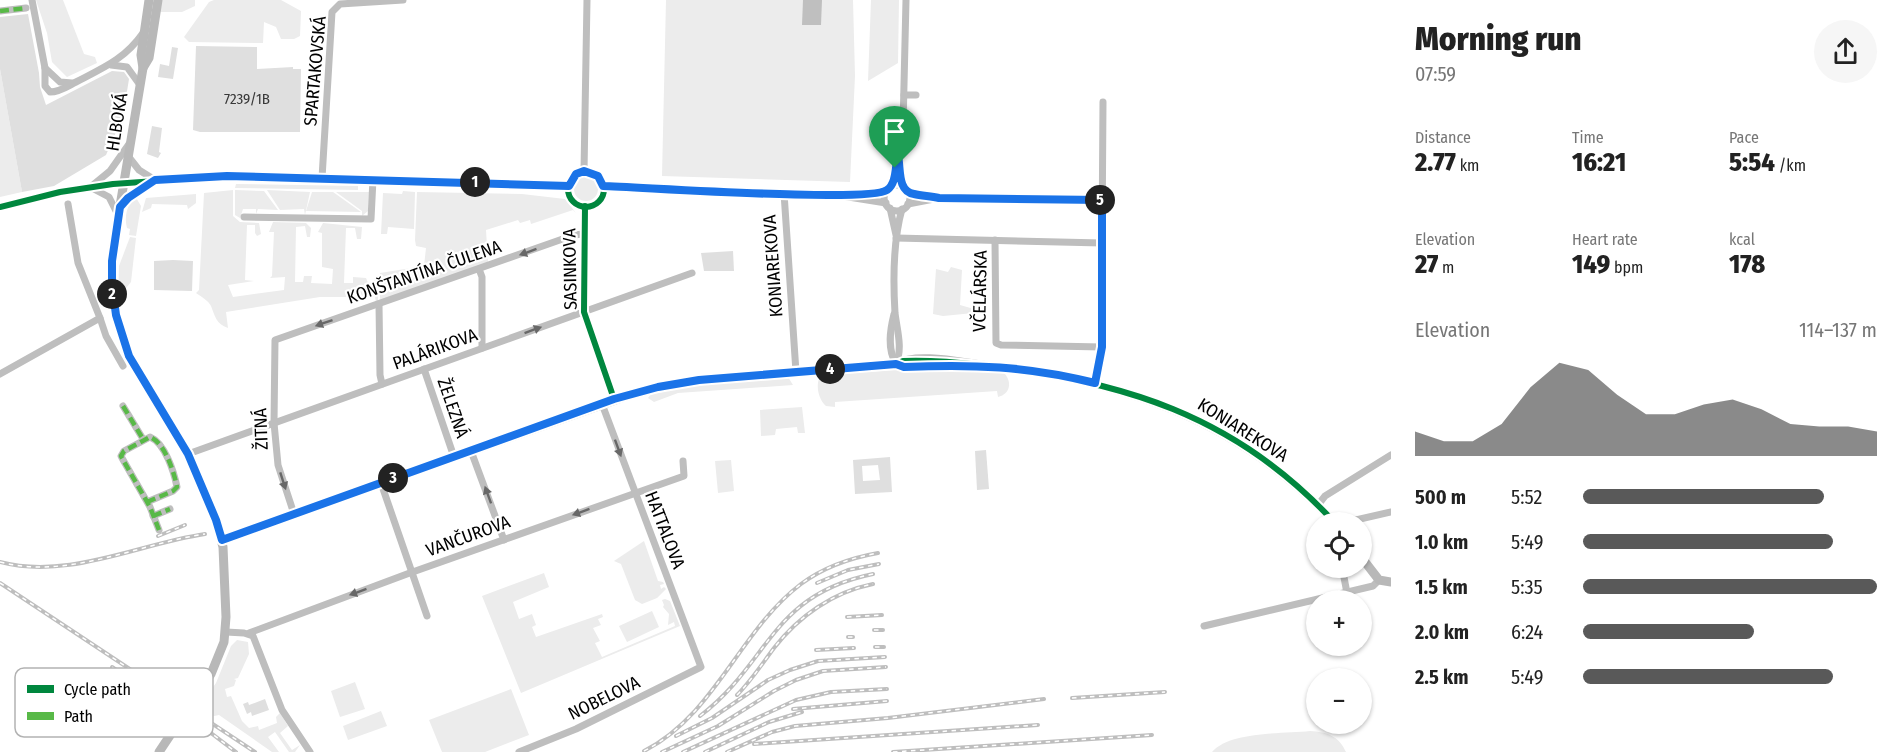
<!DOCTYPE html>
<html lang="en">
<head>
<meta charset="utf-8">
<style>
  body { margin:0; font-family:"Fira Sans Condensed",sans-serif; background:#f6f6f6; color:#222; height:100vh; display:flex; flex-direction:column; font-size:22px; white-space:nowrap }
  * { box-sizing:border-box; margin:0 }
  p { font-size:20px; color:#767676 }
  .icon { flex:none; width:33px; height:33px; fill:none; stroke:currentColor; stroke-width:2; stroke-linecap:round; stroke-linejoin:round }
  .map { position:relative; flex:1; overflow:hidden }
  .panel { display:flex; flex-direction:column; background:#fff; width:510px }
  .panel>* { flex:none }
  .controls { position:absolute; left:1306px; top:512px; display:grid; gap:12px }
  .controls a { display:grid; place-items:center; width:66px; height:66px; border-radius:50%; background:#fff; box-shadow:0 2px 4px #0004; font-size:30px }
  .pin { position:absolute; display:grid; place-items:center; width:51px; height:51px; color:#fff; margin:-62px -26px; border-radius:50% 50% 50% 0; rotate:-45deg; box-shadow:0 0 6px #0007 }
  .pin .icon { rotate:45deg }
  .km { position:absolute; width:30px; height:30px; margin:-15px; border-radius:50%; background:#222; color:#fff; font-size:16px; line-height:30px; text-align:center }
  .round { display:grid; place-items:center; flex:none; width:63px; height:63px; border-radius:32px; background:#f6f6f6 }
  .summary { display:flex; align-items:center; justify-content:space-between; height:102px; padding:0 24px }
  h1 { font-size:33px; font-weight:800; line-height:45px }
  .stats { display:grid; grid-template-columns:repeat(3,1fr); gap:9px; height:102px; padding:6px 24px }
  .stats div { display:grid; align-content:center }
  .stats b { font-size:26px; font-weight:800 }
  .stats small { font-size:16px; font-weight:400 }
  .stats p { font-size:16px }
  .chart { height:168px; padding:12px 24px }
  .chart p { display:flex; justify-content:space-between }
  .chart svg { width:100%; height:108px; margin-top:6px; fill:#595959; opacity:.7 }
  ul { padding:0 24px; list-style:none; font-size:20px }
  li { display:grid; grid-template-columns:96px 72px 1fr; align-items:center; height:45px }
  li i { height:15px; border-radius:8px; background:#595959 }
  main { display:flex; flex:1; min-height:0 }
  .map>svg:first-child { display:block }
  .green { fill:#ececec }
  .water { fill:#bfbfbf }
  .building { fill:#dfdfdf; fill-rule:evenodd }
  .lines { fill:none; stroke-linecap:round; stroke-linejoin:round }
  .street { stroke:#bebebe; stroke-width:7 }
  .secondary { stroke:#b8b8b8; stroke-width:9 }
  .rail-casing { stroke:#bebebe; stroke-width:4 }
  .rail { stroke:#fff; stroke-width:1.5; stroke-dasharray:4.5; stroke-linecap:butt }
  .quiet { stroke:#58b947; stroke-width:4.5; stroke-dasharray:9 4.5; stroke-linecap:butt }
  .cycleway-casing { stroke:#fff; stroke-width:10 }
  .cycleway { stroke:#00873e; stroke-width:6 }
  .oneway { fill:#686868 }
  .route-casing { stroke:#fff; stroke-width:12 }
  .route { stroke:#1a73e8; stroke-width:8 }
  .labels { text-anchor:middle; stroke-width:4.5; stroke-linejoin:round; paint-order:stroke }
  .number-label { font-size:15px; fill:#383838 }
  .street-label { font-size:18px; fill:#000; stroke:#fff }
  .key { fill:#fff; stroke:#b2b2b2; stroke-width:1.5 }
  .key-label { font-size:16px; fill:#000 }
</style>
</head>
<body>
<main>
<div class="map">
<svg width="1391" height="752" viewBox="0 0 1391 752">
  <rect width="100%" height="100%" fill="#fff"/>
  <g class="green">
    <path d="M36,0H63L84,54L95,57L97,63L67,77L52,62L47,33Z"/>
    <path d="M161,0H195V6L182,12H159Z"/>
    <path d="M214,0H281L301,11L300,36L294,39H281L276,27L264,22L263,43L189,42L184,37L209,2Z"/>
    <path d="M666,0H853L855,76L850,182L662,176Z"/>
    <path d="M871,0H899L898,63L868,81Z"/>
    <path d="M0,69L22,192L0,197Z"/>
    <circle cx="586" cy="189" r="12"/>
    <path d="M236,184L358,186V190L235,188Z"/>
    <path d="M233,190V216L240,222L259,223L261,234L257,236L255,233V225H247L245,280L254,281L228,285L233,297L284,290L285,277L270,278L272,276L274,232H269L273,222L306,223L311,228L310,237H307L305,226L296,227L295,282H303L304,276H312L311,283L332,284L333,269L322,267V233L318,232L323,223L362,227L361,239H357L355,228H346L344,283H353V277L366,278L368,283H374V279H378V302H376L375,297H320L226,312L228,328C216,324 215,316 211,306C209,301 200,296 196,293L199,290L204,193Z"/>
    <path d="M235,190L264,191L278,210L258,209L256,214V209H243L240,218L235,215Z"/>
    <path d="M267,190L310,192L305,215L304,209L280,210Z"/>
    <path d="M403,191L415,192L414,229L388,227L387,234H381L383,193L402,194Z"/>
    <path d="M312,192H333L361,212L306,211Z"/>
    <path d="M336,192H369L368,211L362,216V211Z"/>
    <path d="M417,192L522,194L565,199L576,213L573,210L531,224L530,220L520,223L518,220L486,230L488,263L380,301V273L424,266L426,248L416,246L415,240Z"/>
    <path d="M196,194V203L188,209L187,205L152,204L151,208L142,212L146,198Z"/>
    <path d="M135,196L141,206L136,236L129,235L130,229L127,228C124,216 127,205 135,196Z"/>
    <path d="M130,237L136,238L131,282L118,298L119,266Z"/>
    <path d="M951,267L962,270L960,305L974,309L973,313L943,316L933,314L936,269L948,272Z"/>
    <path d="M972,368L1004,373C1012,381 1011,394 998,397L997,391L835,402V407L826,406C818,399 815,383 821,375L910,369Z"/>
    <path d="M788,377L793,385L678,393L654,402L648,398L651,394L698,384Z"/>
    <path d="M802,407L805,433H798L797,427L776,429L775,435L761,436L760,410Z"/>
    <path d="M731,460L734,491L718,493L715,461Z"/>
    <path d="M644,541L658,581L663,582L664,584L660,585L661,589L664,587L666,589L657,598L642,604L635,600L621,564L614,561Z"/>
    <path d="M544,573L549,587L513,602L519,619L532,614L536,625L532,627L536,637L602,614L603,617L598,619L601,625L593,628L600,641L595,643L602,657L675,626L674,622L668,625L669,614L663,607L664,605L662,600L665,599L670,601L680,626L521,693L482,596Z"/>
    <path d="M652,611L659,627L627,642L619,626Z"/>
    <path d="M237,640L248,642L249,654L238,678L234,679L236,680L234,686L225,689L227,697L231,696L242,721L249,728L258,726L259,730L277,723L276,717L280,713L288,726L280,733L292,750L300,745L295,752H289L275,732L268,737L279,752H272L219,715L214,716L199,706L216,683L231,646Z"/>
    <path d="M355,682L365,709L340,717L331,691Z"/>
    <path d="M511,689L529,735L485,752H442L429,720Z"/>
    <path d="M381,711L387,726L348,740L343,726Z"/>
    <path d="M1310,731C1327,732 1339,736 1346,752H1212C1230,731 1283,734 1310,731Z"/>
  </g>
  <path class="water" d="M803,0H822L821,25H802Z"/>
  <g class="building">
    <path d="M28,14L39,73L40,87L46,105L112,71L124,72L129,79L123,116L106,155L54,186L22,192L0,69V17Z"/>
    <path d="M196,46L257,47V69L293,67V69H301L300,132H200L193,130Z"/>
    <path d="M172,47L178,48L173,79L158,77L160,64L169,66Z"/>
    <path d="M152,126L162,128L159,152L161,153L158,158L147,154Z"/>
    <path d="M733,251L734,271H704L701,253Z"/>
    <path d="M173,260L193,261L192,291L154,290V261Z"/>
    <path d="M986,450L989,489L977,490L975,451Z"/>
    <path d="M890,457L892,492L855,494L853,460ZM878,465L880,480L863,481L862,466Z"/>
    <path d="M265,699L269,710L252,716L251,712L247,714L243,704L248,702L249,705Z"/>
  </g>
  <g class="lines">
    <g class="street">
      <path d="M32,0L45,68V86L50,92C60,92 68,86 76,82C103,68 125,59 143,33"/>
      <path d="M0,11L26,8"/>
      <path d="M111,65L127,67L140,85"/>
      <path d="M45,68L60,82L72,83"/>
      <path d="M904,95H916"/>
      <path d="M128,156L139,170L155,180"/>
      <path d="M899,158L903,186"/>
      <path d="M584,171L587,0"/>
      <circle cx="586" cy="189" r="18"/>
      <path d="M322,178L332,12L340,4L403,0"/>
      <path d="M93,185L110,171L129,144"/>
      <circle cx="897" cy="198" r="13"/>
      <path d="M603,186L836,195L886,203"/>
      <path d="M891,186L903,127L906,0"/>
      <path d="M90,187L109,197L118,215"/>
      <path d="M784,193L796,372"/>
      <path d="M909,193L939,198L1103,200"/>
      <path d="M854,194L886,191"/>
      <path d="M908,204L939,198"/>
      <path d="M121,205L153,181"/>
      <path d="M585,206L584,312L614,399"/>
      <path d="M0,207L60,192L113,184L227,176L569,186"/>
      <path d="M890,208L896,235"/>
      <path d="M244,217L371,219L373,179"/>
      <path d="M896,238L1102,243V347L1095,383"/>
      <path d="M995,240L996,343L1001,345L1102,347"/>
      <path d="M1102,243L1103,102"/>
      <path d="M479,269L482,277V348"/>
      <path d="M379,304L380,375L382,384"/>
      <path d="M894,314C890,330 887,349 896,364"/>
      <path d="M100,318L106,336L123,366"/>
      <path d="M896,364C903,348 897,330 895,313C893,280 893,241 902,209"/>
      <path d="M424,369L454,457"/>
      <path d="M0,374L100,318L78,263L68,204"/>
      <path d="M123,406L143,439"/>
      <path d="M471,451L504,540"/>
      <path d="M188,454L692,273"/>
      <path d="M381,483L427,616"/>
      <path d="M147,502L173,491L177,487C174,472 165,443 150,437L124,451L121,456L122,458L150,507L159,530"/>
      <path d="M1318,505L1325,496L1391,455"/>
      <path d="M294,514L278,465L274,423L275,340L574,235L583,234"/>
      <path d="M153,516L170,509"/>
      <path d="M1347,522L1391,512"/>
      <path d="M1342,567L1347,593"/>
      <path d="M1204,626L1373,586L1379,580"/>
      <path d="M226,632L244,633L253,636L282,710L310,752"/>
      <path d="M249,633L407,574L684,476L683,461"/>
      <path d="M519,752L576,729L701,667L602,404"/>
    </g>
    <g class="secondary">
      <path d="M149,0L141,55L143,68L113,248L112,296L116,315L129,356L188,454L216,520L223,547L226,617L224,642L211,674L159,752"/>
      <path d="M143,68L149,58L158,0"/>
      <path d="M222,540L641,391L713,378L896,364C917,353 958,362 981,365C1119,379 1237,417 1334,522"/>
      <path d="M1362,558L1379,580L1391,582"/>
    </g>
    <g class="rail-casing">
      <g id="rail">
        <path d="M158,536L185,525"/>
        <path d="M0,562C68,580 138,544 205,534"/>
        <path d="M0,583L255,752"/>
        <path d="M817,583L848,570L879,564"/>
        <path d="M847,617L882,615"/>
        <path d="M874,630H883"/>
        <path d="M848,637H853"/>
        <path d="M875,647H884"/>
        <path d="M816,650L854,648"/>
        <path d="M112,667L155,696"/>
        <path d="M737,695C751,681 762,664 774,648C799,616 833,592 873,584"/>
        <path d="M1072,698L1165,692"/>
        <path d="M793,709L887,701"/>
        <path d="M700,716C770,663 770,595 873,574"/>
        <path d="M207,730L236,752"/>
        <path d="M676,736L712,718L768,680L790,670L818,661L885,657"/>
        <path d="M754,744L1038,725"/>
        <path d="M644,751C716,714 739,631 801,584C824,567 850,558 878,553"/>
        <path d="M662,752L718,726L774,691L796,680L823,671L886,667"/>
        <path d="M683,752L796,700L831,692L887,689"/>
        <path d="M705,752L769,722L802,712"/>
        <path d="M727,752L772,732L795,726L888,718L1044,699"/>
        <path d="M893,752L1152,735"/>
      </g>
    </g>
    <use href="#rail" class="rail"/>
    <g class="quiet">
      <path d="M0,11L26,8"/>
      <path d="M123,406L143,439"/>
      <path d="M147,502L173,491L177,487C174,472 165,443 150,437L124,451L121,456L122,458L150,507L159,530"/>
      <path d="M153,516L170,509"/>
    </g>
    <g class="cycleway-casing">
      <g id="cycleway">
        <circle cx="586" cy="189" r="18"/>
        <path d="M585,206L584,312L614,399C705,372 802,371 896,364L903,361C930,360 955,362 981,365C1120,380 1236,415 1334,522"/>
        <path d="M0,207L60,192L113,184L227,176L569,186"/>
      </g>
    </g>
    <use href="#cycleway" class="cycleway"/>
  </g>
  <defs><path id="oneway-solid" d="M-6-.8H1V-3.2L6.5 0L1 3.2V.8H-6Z" transform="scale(1.5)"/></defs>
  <g class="oneway">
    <use href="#oneway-solid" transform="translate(528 252) rotate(160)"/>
    <use href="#oneway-solid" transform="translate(324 323) rotate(161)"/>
    <use href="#oneway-solid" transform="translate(533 330) rotate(-20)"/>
    <use href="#oneway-solid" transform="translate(618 448) rotate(70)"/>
    <use href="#oneway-solid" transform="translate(283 481) rotate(72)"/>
    <use href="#oneway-solid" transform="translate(488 495) rotate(-110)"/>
    <use href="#oneway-solid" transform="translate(581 512) rotate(160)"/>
    <use href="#oneway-solid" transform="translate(358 592) rotate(160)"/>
  </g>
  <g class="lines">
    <g class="route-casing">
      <path id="route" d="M898,156C901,169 897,191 914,194C922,196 930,196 939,198L1102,200V347L1095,383C1028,366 972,364 904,367L896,364L699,380L658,387L614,399L222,540L216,520L188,454L129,356L116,315L112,285V261L120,207L128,198L155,180L227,176L569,186L576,174L584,171L598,176L603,186C643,187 869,203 887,190C897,183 895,166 898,156Z"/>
    </g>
    <use href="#route" class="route"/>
  </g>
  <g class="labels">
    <g class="number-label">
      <text x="247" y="104">7239/1B</text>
    </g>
    <g class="street-label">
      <text transform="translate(315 71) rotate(-85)" y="6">SPARTAKOVSKÁ</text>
      <text transform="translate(117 122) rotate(-81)" y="6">HLBOKÁ</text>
      <text transform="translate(773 266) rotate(-94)" y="6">KONIAREKOVA</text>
      <text transform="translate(570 269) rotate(-91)" y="6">SASINKOVA</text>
      <text transform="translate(424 272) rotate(-19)" y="6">KONŠTANTÍNA ČULENA</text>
      <text transform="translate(980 291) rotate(-89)" y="6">VČELÁRSKA</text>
      <text transform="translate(435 349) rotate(-20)" y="6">PALÁRIKOVA</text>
      <text transform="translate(453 408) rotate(71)" y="6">ŽELEZNÁ</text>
      <text transform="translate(261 429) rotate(-92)" y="6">ŽITNÁ</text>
      <text transform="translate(1243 430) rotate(32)" y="6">KONIAREKOVA</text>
      <text transform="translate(665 530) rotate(69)" y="6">HATTALOVA</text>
      <text transform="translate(468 536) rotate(-20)" y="6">VANČUROVA</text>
      <text transform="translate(604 698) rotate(-26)" y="6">NOBELOVA</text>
    </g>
  </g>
  <rect x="15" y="668" width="198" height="69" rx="9" class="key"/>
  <rect x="27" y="685" width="27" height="8" fill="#00873e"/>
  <rect x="27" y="712" width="27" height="8" fill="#58b947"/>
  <g class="key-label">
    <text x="64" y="695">Cycle path</text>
    <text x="64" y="722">Path</text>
  </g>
</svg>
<div class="controls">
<a><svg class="icon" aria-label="locate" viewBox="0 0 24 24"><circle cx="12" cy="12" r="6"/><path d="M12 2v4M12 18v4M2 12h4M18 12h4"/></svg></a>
<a>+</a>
<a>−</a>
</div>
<div class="pin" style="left:895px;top:168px;background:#1e9e55"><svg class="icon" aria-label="arrive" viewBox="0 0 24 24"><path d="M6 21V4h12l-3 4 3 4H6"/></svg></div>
<b class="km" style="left:475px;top:182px">1</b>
<b class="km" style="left:112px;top:294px">2</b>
<b class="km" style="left:393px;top:478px">3</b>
<b class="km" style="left:830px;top:369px">4</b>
<b class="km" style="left:1100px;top:200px">5</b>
</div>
<section class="panel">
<div class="summary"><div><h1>Morning run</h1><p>07:59</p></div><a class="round"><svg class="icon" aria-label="share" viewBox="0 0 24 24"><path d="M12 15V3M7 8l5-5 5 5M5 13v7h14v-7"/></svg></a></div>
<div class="stats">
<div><p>Distance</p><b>2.77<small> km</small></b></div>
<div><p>Time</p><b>16:21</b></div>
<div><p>Pace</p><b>5:54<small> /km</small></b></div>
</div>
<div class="stats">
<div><p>Elevation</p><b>27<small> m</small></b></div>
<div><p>Heart rate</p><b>149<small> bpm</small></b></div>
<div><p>kcal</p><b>178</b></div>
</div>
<div class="chart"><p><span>Elevation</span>114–137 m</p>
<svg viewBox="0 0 160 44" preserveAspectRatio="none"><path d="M0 44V34L10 38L20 38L30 31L40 16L50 6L60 9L70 19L80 27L90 27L100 23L110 21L120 25L130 31L140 32L150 32L160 34V44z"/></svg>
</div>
<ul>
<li><b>500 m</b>5:52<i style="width:82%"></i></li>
<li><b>1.0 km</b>5:49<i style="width:85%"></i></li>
<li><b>1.5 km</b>5:35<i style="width:100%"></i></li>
<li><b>2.0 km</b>6:24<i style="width:58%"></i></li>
<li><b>2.5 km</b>5:49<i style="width:85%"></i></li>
</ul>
</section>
</main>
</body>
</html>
